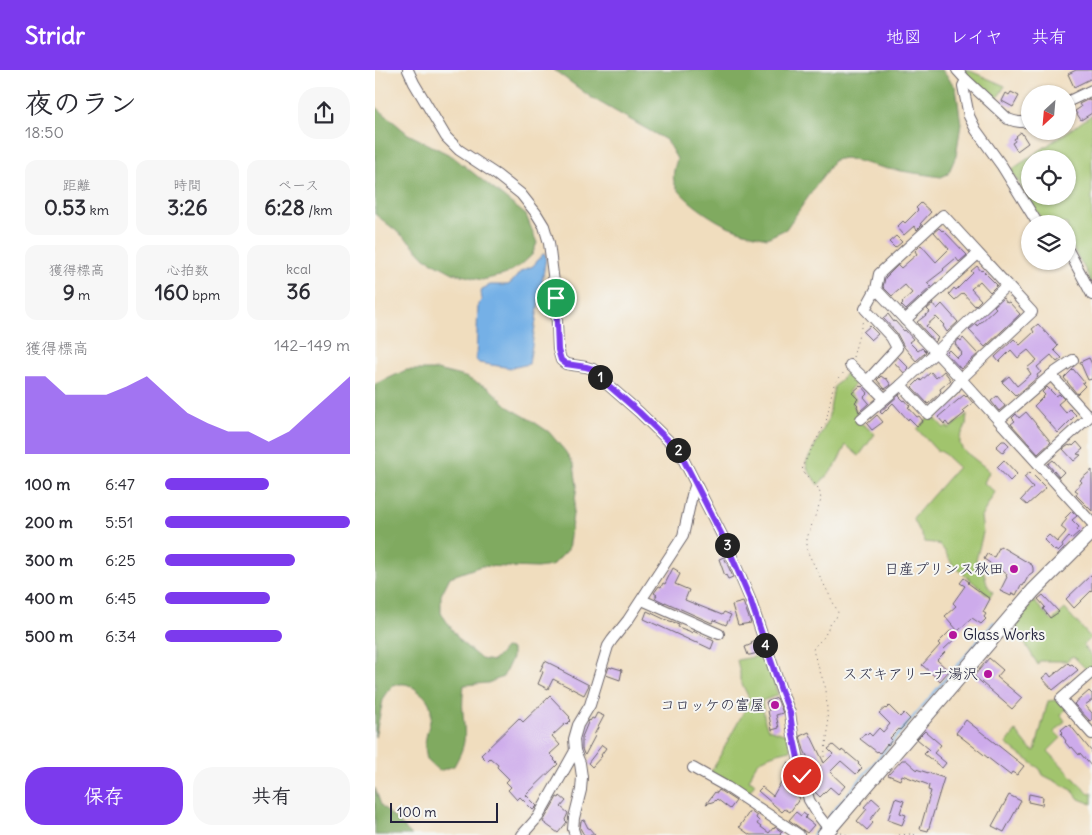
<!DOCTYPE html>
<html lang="ja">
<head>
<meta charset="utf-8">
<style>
  body { margin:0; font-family:Delius,"Klee One",sans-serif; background:#f7f7f7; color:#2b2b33; height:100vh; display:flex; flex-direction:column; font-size:19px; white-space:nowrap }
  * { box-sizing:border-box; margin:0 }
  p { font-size:16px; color:#7c7c81 }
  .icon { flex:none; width:28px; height:28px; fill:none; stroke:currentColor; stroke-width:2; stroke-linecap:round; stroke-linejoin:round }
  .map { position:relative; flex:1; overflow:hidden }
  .sheet { display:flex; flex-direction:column; background:#fff; width:375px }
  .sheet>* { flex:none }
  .needle { width:32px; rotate:206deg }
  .tools { position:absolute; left:646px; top:15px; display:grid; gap:10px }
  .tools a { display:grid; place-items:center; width:55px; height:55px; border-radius:50%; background:#fff; box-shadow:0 1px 4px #0004; font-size:25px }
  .scale { position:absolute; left:15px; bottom:12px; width:108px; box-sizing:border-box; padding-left:5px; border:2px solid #22223b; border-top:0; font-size:14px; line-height:18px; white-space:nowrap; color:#22223b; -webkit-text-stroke:4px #f6f6f2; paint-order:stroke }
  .pin { position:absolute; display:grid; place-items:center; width:42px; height:42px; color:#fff; margin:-21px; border:2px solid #fff; border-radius:50%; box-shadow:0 1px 5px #0007 }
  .km { position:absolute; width:25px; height:25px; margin:-12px; border-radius:50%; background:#222; color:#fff; font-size:14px; line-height:25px; text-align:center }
  .round { display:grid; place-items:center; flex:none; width:52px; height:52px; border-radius:20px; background:#f7f7f7 }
  .headline { display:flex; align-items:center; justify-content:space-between; height:85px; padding:0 25px }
  h1 { font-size:28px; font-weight:700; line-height:38px }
  .metrics { display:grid; grid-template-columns:repeat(3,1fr); gap:8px; height:85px; padding:5px 25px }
  .metrics div { display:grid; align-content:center; border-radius:12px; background:#f7f7f7; text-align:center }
  .metrics b { font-size:21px; font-weight:700 }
  .metrics small { font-size:14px; font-weight:400 }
  .metrics p { font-size:14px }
  .chart { height:140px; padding:10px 25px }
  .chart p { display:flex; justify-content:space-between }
  .chart svg { width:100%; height:90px; margin-top:5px; fill:#7c3aed; opacity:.7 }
  .action { display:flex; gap:10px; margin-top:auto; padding:10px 25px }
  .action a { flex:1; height:58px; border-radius:20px; background:#7c3aed; color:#fff; font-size:20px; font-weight:700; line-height:58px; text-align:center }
  .action a+a { background:#f7f7f7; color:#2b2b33 }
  ul { padding:0 25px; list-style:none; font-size:16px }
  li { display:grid; grid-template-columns:80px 60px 1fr; align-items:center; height:38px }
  li i { height:12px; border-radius:6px; background:#7c3aed }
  header { display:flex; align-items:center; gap:30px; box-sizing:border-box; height:70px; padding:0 25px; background:#7c3aed; color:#fff }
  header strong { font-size:24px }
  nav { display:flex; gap:28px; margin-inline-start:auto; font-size:18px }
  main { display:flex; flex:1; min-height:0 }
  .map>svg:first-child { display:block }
  .green { fill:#a1c46d; stroke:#627354; fill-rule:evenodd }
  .forest { fill:#80aa60; stroke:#51664e }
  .water { fill:#75b0e6; stroke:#4c6990 }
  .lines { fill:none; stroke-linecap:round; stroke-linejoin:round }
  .stream { stroke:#75b0e6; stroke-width:2 }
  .building { fill:#cdabeb }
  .minor-casing { stroke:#6a6369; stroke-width:12 }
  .highway-casing { stroke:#6a6369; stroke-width:16 }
  .path { stroke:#6a6369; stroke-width:1; stroke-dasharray:1 4; stroke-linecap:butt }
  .minor { stroke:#fff; stroke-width:10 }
  .highway { stroke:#fff; stroke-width:14 }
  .route-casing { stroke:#fff; stroke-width:10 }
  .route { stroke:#7c3aed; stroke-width:6 }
  .poi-dot { fill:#b5179e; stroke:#f6f6f2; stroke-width:2 }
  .labels { text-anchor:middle; stroke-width:4; stroke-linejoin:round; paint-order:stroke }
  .poi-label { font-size:15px; fill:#22223b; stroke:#f6f6f2; text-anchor:end }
</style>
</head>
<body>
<header>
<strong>Stridr</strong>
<nav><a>地図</a><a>レイヤ</a><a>共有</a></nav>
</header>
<main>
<section class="sheet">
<div class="headline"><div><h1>夜のラン</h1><p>18:50</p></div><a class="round"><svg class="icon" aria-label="share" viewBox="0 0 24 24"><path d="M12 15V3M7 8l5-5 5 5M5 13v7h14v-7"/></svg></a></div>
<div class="metrics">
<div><p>距離</p><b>0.53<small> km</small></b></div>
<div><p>時間</p><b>3:26</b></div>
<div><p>ペース</p><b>6:28<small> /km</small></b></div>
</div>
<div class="metrics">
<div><p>獲得標高</p><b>9<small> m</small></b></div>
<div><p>心拍数</p><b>160<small> bpm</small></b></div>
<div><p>kcal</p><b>36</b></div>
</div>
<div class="chart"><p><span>獲得標高</span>142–149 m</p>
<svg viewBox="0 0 160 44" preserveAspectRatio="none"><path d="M0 44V6L10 6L20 15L30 15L40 15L50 11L60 6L70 15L80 24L90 29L100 33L110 33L120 38L130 33L140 24L150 15L160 6V44z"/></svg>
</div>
<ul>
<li><b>100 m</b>6:47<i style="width:56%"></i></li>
<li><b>200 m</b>5:51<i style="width:100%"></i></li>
<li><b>300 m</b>6:25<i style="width:70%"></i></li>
<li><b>400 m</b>6:45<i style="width:57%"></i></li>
<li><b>500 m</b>6:34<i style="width:63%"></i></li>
</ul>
<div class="action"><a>保存</a><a>共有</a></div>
</section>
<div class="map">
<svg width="717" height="765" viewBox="0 0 717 765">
  <rect width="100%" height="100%" fill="#f6f6f2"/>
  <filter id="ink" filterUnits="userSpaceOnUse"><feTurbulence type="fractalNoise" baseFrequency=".02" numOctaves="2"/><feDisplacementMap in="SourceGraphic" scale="10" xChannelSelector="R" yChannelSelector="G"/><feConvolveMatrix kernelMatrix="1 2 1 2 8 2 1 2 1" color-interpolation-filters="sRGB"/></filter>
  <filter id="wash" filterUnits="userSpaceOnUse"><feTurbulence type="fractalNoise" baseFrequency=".0096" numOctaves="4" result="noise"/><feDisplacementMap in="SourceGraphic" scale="20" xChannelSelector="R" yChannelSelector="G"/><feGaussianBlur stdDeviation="1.12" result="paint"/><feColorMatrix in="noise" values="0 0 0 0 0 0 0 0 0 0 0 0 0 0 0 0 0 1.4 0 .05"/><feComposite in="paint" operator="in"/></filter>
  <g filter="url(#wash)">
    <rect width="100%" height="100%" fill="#f0ddbe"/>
    <g class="green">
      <path d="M590,0H593L630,16L621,30L589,6Z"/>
      <path d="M717,45V215L711,201L693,170L692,154L670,153L663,144L636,100ZM655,89H692V126H655Z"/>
      <path d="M476,298L485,308L473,322L481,329L478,333L483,346L481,349L488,355H489L500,364L484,386L471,375L460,397L443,415L433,400L431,393L453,350L459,317Z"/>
      <path d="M592,344L591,355L585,368V374L588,380L611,398L614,402L609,413L620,422L606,447L608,463L601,490C604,494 608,500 610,506C612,515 611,514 618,522L615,527L577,494L569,480L565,475L559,473L550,472L538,448L583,397L567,382L561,380L542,359L557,345L569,358L572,356L574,359Z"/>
      <path d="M659,531L677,551L690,539L716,568L708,576L717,586V597L713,601L698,586L692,591H664L663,595L639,555Z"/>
      <path d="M390,585L403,625L387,631L390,652L393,659L412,665L416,680C406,682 387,686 381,695C378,699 377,705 374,710L380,713L372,725L335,704L374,632L373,626L365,610V603L362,590Z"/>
      <path d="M680,630L691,638L686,645L690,651L680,662L686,668L673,681L714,724L717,722V734L704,729L697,720L668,705L665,699L631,674L641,661L655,679L660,681L673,631Z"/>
    </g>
    <g class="forest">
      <path d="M179,0H567L581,18L586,54L581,86L573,104L566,107L513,99L470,88L459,90L411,159L392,168C380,165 367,162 355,157C341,152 303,127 299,112C297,104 300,96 302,89L291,70L217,28Z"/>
      <path d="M0,36L33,64L77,86L151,145L162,173L157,185L146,195L129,205L107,210L78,203L50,188L35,172L0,144Z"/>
      <path d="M31,300H62L90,307L114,318L135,338L156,350L174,362L190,381L199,395L202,416L193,480L177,496L162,498L106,496L75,507L66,525V543L85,571L106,589L118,591L125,584L130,578L137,579V588L128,607L113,613L89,615C88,624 87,634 88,643C90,668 92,673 79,696L64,701L52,690C51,685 50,679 50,674C52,653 66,637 43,621C33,613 30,613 18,615L9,626L0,667V314L10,310Z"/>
      <path d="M0,718L6,735L37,765H0Z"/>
    </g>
    <path class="water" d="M168,184H170L171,187L154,294L136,298L104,293L101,290L103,234L107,230L106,223L107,219L115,215H133L137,212L146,201L158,196Z"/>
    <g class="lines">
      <g class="stream">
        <path d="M453,747L619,552"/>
        <path d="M438,765L445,756"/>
      </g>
    </g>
    <g id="blocks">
      <g class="building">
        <path d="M701,0H717V8L699,17L693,4Z"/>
        <path d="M636,22L644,26L638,37L627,31L631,23L634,25Z"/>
        <path d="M714,29V31L717,29V43L706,50L700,41L706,37L704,34Z"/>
        <path d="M646,62L653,73L642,81L637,73L640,71L639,69L642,67L641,66Z"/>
        <path d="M546,133L556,142L545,154L547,155L542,160L539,156L529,165L522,157L528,151L530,153L543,140L541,138Z"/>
        <path d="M564,158L567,161L568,160L592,185L584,192L581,188L568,199L569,200L552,213L556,217L531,240L526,235L528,233L527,232L537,223L530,215L517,226L508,217L510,208L523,195L526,198L542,184L540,181L546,175L561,192L574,179L559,162Z"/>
        <path d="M521,166L527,172L520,178L514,172Z"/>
        <path d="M602,196L606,201L607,200L622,215L615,222L605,211L596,219L606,230L600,236L588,223L580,230L574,224L579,218L581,220L598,203L596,201Z"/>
        <path d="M628,228L632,233L634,232L645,244L610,277L594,260L601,254L602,256L603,255L621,238L619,236Z"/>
        <path d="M558,234L562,239L567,234L583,252L572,262L568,256L569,255L561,247L551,256L563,268L561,269L562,270L560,272L542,252L555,242L552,239Z"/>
        <path d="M513,244L519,252L520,251L529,261L530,260L538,269L534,272L543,281L547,278L551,282L541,291L529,277L521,262L508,248Z"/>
        <path d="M663,254L683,276L679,280L687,288L682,292L676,285L662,297L666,302L662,305L663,307L641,326L627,312L634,306L642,316L656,304L652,298L662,290L653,280L643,288L636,280L624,292L620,287L639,269L645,275L659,262L657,259Z"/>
        <path d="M495,256L503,264L496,270L488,262Z"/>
        <path d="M588,268L603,284L586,299L571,283L574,280L582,288L587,283L580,274L584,269L586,271Z"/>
        <path d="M523,287L534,298L529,303L519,292Z"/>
        <path d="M714,288L717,294V309L713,310L705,292Z"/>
        <path d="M698,299L709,312L707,313L710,316L702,324L689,308Z"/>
        <path d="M569,301L576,310L565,319L566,322L553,334L537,317L545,309L546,311L556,302L561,308Z"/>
        <path d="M506,306L510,309L511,308L516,315L510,319L502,310Z"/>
        <path d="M485,316L486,317L487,316L493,323L489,327L494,333L484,342L482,336L483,335L480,332L483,329L477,323Z"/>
        <path d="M672,317L681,326L684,324L689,329L683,334L691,343L695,339L701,345L683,363L659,336L670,325L667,322Z"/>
        <path d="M525,324L524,326L529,331L530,330L535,336L533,337L542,347L544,346L548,351L542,356L534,348L533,350L518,333L507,344L505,342Z"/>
        <path d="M589,325L591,327L592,326L598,333L588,341L590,343L574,356L571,352L569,354L563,347Z"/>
        <path d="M622,326L630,336L624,341L616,331Z"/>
        <path d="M651,342L676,372L663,384L636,354L640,351L637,348L641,344L644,348Z"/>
        <path d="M502,345L508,352L497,360L492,354Z"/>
        <path d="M627,371H630L634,375L628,383L621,377Z"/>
        <path d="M702,372L708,379L702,384L706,385L699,391L688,379L694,375L695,376L697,375L698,376Z"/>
        <path d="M629,390L642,404L635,411L622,397Z"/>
        <path d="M678,390L689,402L684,407L673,394Z"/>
        <path d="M717,400V441L701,425L703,422L700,420L707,412L705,410Z"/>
        <path d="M655,402L671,418L652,435L646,430L658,417L649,407Z"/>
        <path d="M697,441L702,446L697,450L704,457L702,460L704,462L696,469L694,467L687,475L688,477L683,482L680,480V481L669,470L674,465L682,472L690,463L691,461L686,457L687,456V455L692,449L690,448Z"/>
        <path d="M625,476L657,495L658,498V502L654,505L648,516L646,515L641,525L637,523L636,526L625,521L632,507L631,506L632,504L615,494V493L609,489L612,484L619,487Z"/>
        <path d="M349,487L358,507L353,509L351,505L350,506L344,489Z"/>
        <path d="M298,498L303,501L302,502L305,504L300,514L314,520L310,530L347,545L349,542L356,545L351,555L339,550L337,553L290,532V533L280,528L282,525L279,523L284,516L286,517L288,513L290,514Z"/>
        <path d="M717,504V520L699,538L691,529Z"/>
        <path d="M589,508L594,512L593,513L615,529L608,542L611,544L609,547L611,549L606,554L597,548L583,561L570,546L581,536L578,533L590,516L585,513Z"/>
        <path d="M668,525L684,542L675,548L668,539L670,537L663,529Z"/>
        <path d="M368,532L376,553L363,555L357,535Z"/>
        <path d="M272,541L289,549L304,554L303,557L314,561L317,563L318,561L339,571L336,579L321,572V573L269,549Z"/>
        <path d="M577,559L583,566L568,580L570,582L562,590L574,601L565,611L547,595L565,575L563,573Z"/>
        <path d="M382,570L386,582L375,585H373L370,577L377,574L376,573Z"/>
        <path d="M614,588L628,600L622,607L647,628L637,639L599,606Z"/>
        <path d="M170,591L184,598L183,599L214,615L209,625L178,609L173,619L163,614L168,602L165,601Z"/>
        <path d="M693,593L695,595L697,594L703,600L678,620L667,608L673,603L676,607Z"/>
        <path d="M234,597L237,598V597L247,600L245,610L231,605Z"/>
        <path d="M714,621L717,624V630L710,635L717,643V650L715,651L699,634Z"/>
        <path d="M175,626L195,647L194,648L196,650L192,654L191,653L177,666L185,675L175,684L180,689L179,690L183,694L151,725L162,736L158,740L145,727L142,730L133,720L136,717L131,712L134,709L122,697L123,695L115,688L112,691L106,685L144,648L148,652Z"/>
        <path d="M402,628L408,643L401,645L404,658L397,660L393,641H394L391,632Z"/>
        <path d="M514,636L525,647L529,643L535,649L525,660L524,659L515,668L517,670L513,675L512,674L505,683L503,681L502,682L485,669L490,663L492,665L494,663L497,666L504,658L508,662L515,654L504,643L510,638L511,639Z"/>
        <path d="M222,643L229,646L219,665L220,666L210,685L209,684L207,679V667L214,650L215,651L217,648L219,649Z"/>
        <path d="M591,650L649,696L642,705L637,702L635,705L581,663Z"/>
        <path d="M692,655L693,656L695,655L717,682V697L705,683L704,685L697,677L695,678L690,672L691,671L686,664L688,662L686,660Z"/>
        <path d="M550,661L566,675L559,683L571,693L567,698L549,684L554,679L542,669Z"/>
        <path d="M434,662L449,693L458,684L453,679L458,675L466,682L467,680L472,684V683L484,693L483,694L487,698L481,704L466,691L455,702L470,716L463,724L455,717L445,727L439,721L431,689L433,688L429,680L425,666Z"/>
        <path d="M227,675L231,678L226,685L227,686L217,697L213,693Z"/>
        <path d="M527,690H531L541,699L569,708L553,761L545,759L556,721L553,720L554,715L527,705L525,710L513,705Z"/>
        <path d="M413,692L418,695L420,700L414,709L416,710L411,718L425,728L415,742L410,739L407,742L383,721L387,717L398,726L413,700L410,698Z"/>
        <path d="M344,720L361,731L355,739L342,729L340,731L331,734L340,722L342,723Z"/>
        <path d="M654,724L668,727L667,735L653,732Z"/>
        <path d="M634,725L646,731L629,762L617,756Z"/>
        <path d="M185,726L191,731L186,737L193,743L190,750L192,752L183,763L168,752L182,727L184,728Z"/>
        <path d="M497,728L506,736L495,750L498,753L492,760L482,751L492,739L489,737Z"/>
        <path d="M520,728L529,731L525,743L531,745L527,755L513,750Z"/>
        <path d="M375,741L382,746L381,748L384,751L382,754L394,763L398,758L399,759L400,757L407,762L405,764L406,765H375L364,757Z"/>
        <path d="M421,742L426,746L428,743L432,746L430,748L439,755L432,763L414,750Z"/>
        <path d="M209,750L213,758H214L220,765H209L205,758L206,751Z"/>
      </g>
    </g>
  </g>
  <g filter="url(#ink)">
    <use href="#blocks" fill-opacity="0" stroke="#6a6369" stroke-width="1"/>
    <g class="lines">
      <g class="minor-casing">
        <g id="minor">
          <path d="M33,0L39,13L71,67L84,80L122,105L146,124L161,143L169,156L174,173L181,228L183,279L186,290L191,294L211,297L218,299L233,315L264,342L304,381L351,473L375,529L406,620L415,643L418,665L434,730L443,745L454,759"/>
          <path d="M582,0L591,10L633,49C641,52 646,53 655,51"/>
          <path d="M591,10L588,16L594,46L601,60L627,96L663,154"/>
          <path d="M692,32L717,20"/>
          <path d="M692,178L717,225"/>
          <path d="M501,219L586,309L717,453"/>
          <path d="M530,250L603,184"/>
          <path d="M475,295L492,311"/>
          <path d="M676,305L698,290"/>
          <path d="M509,328L492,311L522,278L516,267L490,239L501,219L504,204L568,145L657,242L586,309L579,319L553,344L526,315"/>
          <path d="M486,349L526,315L632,215"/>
          <path d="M624,350L676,305L714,347L663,393"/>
          <path d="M267,530L344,564"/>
          <path d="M717,602L686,629L717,664"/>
          <path d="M318,698L352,717L424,765"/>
          <path d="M147,765L163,747L200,681"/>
          <path d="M200,765L198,759L199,748L206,720L207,707L205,693L200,681L199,669L203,655L215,635L233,576L237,570L253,550L308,466L317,425L321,414"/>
        </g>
      </g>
      <g class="highway-casing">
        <path id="highway" d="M449,765L658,521L717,462"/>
      </g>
      <g class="path">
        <path d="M478,287L488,250"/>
        <path d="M437,701L443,698L448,693L453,661L451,619L440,587L438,580L439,577L449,567L456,553L461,548L463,542L432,481V468L446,430L445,423L442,416L429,403L427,397L451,352L458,317L460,313L470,301"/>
        <path d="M466,763L473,765"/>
        <path d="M524,765L536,764L541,765"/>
      </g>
      <use href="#minor" class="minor"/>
      <use href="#highway" class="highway"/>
    </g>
  </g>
  <g class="lines" filter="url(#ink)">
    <g class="route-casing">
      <path id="route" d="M181,228L183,280L186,290L191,294L211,297L218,299L233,315L264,342L304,381L351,473L375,529L406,620L415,643L418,665L427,706"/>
    </g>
    <use href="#route" class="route"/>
  </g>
  <g class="poi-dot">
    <circle cx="639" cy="499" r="5"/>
    <circle cx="578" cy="565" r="5"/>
    <circle cx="613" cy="604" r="5"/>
    <circle cx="400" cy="635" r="5"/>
  </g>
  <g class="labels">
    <g class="poi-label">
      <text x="629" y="504">日産プリンス秋田</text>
      <text x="588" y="570" text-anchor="start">Glass Works</text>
      <text x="603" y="609">スズキアリーナ湯沢</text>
      <text x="390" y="640">コロッケの富屋</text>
    </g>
  </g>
</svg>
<div class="tools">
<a><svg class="needle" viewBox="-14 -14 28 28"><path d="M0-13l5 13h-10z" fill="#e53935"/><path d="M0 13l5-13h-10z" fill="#7c7c81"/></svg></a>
<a><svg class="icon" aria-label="locate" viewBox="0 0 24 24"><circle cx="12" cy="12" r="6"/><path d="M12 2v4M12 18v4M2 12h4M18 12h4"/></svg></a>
<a><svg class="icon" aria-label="layers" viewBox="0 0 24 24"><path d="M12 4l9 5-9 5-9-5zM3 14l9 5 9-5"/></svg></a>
</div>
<div class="scale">100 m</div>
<div class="pin" style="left:181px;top:228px;background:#1e9e55"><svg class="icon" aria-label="arrive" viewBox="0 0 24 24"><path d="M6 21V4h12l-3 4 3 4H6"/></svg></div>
<div class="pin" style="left:427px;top:706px;background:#d93025"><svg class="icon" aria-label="check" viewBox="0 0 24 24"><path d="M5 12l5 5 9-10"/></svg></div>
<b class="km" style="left:225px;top:307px">1</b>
<b class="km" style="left:303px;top:380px">2</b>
<b class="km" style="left:352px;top:475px">3</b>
<b class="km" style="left:390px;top:575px">4</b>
</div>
</main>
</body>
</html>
